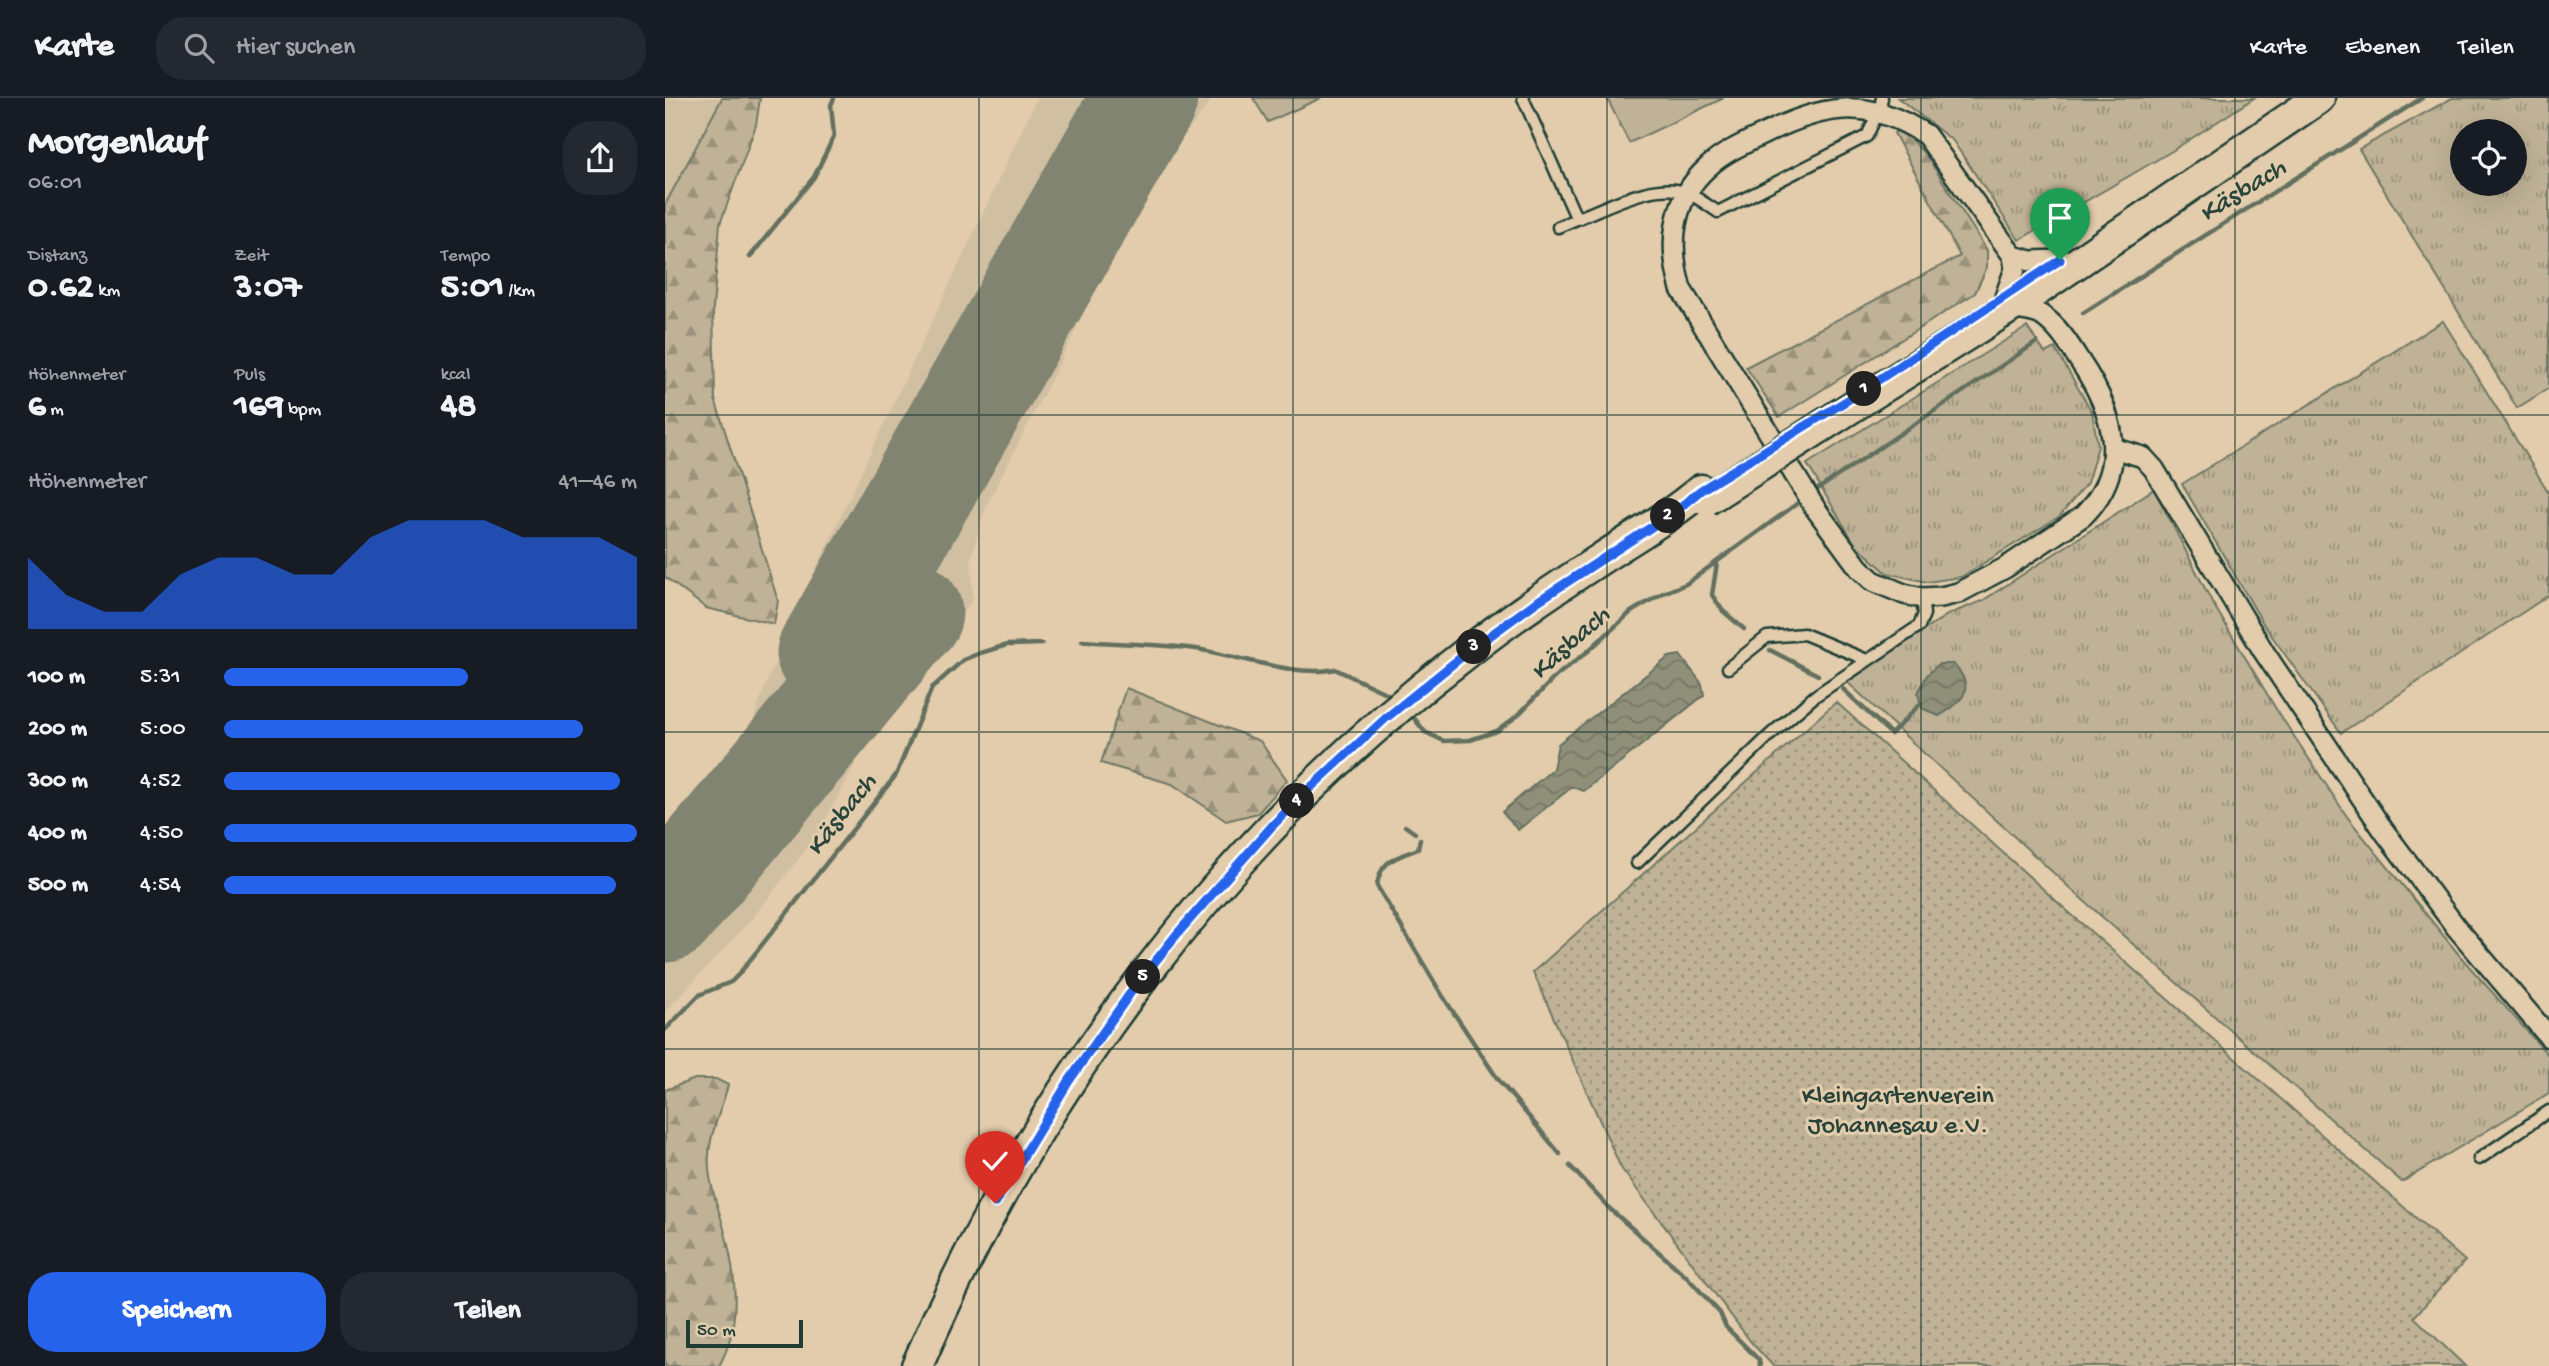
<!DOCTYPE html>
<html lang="de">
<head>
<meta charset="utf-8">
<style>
  body { margin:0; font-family:"Gochi Hand",sans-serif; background:#242831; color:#f1f3f6; height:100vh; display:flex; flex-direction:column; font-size:26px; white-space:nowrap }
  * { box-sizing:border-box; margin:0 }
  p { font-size:23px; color:#9ea1a6 }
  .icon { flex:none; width:38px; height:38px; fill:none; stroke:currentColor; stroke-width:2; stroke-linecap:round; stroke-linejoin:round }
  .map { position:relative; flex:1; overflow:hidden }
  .panel { display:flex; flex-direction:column; background:#171b24; width:665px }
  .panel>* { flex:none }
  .fabs { position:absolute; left:1785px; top:21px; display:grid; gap:14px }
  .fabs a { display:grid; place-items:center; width:77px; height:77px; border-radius:50%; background:#171b24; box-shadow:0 7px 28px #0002; font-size:35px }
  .scale { position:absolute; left:21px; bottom:18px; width:117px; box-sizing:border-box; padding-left:7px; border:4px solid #1f3d34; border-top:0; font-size:19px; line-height:24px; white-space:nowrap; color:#1f3d34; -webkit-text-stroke:5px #e2ccac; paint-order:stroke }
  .pin { position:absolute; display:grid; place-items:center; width:60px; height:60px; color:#fff; margin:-72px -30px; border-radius:50% 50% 50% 0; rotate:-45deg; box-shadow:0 0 7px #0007 }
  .pin .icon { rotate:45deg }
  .km { position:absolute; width:35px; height:35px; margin:-18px; border-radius:50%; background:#222; color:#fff; font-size:19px; line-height:35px; text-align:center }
  .round { display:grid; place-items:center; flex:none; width:74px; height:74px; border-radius:28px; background:#242831 }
  .headline { display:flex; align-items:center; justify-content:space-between; height:119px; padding:0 28px }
  h1 { font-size:38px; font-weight:700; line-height:52px }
  .figures { display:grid; grid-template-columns:repeat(3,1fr); gap:10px; height:119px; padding:7px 28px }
  .figures div { display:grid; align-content:center }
  .figures b { font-size:35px; font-weight:700 }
  .figures small { font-size:19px; font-weight:400 }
  .figures p { font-size:19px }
  .chart { height:196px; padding:14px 28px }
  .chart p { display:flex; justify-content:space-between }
  .chart svg { width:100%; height:126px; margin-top:7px; fill:#2563eb; opacity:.7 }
  .action { display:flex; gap:14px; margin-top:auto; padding:14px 28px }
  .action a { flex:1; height:80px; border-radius:28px; background:#2563eb; color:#fff; font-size:28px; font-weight:700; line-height:80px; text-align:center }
  .action a+a { background:#242831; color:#f1f3f6 }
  ul { padding:0 28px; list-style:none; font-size:23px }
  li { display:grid; grid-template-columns:112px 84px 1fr; align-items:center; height:52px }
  li i { height:18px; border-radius:9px; background:#2563eb }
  header { display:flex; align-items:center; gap:42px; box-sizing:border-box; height:98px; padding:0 35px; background:#171b24; border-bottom:2px solid #363941 }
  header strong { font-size:33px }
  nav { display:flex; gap:38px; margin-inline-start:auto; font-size:24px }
  .search { width:490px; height:63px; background:#242831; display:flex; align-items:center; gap:18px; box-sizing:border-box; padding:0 24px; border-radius:28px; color:#9ea1a6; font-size:26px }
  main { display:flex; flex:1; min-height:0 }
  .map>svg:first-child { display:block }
  .built { fill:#d1bfa2 }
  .grass { fill:url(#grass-tufts); stroke:#6f7865; stroke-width:2; fill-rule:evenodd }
  .forest { fill:url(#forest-firs); stroke:#6f7865; stroke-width:2 }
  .garden { fill:url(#garden-dots); stroke:#6f7865; stroke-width:2 }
  .pitch { fill:#bfb296; stroke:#6f7865; stroke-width:2 }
  .water { fill:url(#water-waves); stroke:#636f5e; stroke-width:2 }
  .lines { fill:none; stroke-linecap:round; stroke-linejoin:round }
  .stream { stroke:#636f5e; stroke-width:4.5 }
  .runway { stroke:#808470; stroke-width:105 }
  .lane-casing { stroke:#1f3d34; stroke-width:15 }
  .street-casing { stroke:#1f3d34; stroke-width:24 }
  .primary-casing { stroke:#1f3d34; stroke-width:35 }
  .lane { stroke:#e2ccac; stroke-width:10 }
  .street { stroke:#e2ccac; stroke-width:19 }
  .primary { stroke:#e2ccac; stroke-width:30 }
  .primary-bridge-casing { stroke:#1f3d34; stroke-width:35; stroke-linecap:butt }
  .primary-bridge { stroke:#e2ccac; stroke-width:30 }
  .route-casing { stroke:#fff; stroke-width:14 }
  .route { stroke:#2563eb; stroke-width:9 }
  .grid { fill:none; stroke:#1f3d34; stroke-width:2; stroke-opacity:0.55 }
  .labels { text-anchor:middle; stroke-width:6; stroke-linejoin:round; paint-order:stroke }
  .park-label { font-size:26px; fill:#274339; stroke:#e2ccac }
  .water-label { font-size:28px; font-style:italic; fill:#2a453b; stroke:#e2ccac }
</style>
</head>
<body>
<header>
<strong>Karte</strong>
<div class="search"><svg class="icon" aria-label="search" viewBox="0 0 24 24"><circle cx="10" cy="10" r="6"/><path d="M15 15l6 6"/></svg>Hier suchen</div>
<nav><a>Karte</a><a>Ebenen</a><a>Teilen</a></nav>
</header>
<main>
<section class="panel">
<div class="headline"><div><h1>Morgenlauf</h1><p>06:01</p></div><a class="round"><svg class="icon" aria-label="share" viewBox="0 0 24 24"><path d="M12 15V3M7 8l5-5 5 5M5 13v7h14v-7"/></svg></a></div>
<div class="figures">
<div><p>Distanz</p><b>0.62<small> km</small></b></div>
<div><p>Zeit</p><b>3:07</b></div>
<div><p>Tempo</p><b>5:01<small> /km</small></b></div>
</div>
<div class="figures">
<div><p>Höhenmeter</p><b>6<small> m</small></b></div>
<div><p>Puls</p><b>169<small> bpm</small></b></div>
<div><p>kcal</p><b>48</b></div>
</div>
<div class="chart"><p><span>Höhenmeter</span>41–46 m</p>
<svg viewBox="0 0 160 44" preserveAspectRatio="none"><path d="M0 44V19L10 32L20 38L30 38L40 25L50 19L60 19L70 25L80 25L90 12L100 6L110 6L120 6L130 12L140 12L150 12L160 19V44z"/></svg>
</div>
<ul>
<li><b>100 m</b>5:31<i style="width:59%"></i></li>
<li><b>200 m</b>5:00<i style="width:87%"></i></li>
<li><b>300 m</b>4:52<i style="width:96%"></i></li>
<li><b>400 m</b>4:50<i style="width:100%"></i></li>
<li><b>500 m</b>4:54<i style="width:95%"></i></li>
</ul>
<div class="action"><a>Speichern</a><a>Teilen</a></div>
</section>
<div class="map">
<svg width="1884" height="1268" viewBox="0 0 1884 1268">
  <defs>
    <pattern id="grass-tufts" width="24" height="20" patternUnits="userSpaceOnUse" patternTransform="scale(1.75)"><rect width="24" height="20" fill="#bfb296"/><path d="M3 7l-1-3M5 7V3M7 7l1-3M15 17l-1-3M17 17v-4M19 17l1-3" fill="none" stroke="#9b927b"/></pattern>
    <pattern id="forest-firs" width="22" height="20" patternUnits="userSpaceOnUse" patternTransform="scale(1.75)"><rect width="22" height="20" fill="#bfb296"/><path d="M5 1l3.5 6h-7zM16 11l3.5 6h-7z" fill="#9b927b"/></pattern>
    <pattern id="garden-dots" width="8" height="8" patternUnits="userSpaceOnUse" patternTransform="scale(1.75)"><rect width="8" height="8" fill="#bfb296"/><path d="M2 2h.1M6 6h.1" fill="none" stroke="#9b927b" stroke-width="1.8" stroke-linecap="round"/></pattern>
    <pattern id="water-waves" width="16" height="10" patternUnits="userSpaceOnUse" patternTransform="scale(1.75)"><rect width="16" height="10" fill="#90907a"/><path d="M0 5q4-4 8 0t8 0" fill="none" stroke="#757765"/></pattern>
  </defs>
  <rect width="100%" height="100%" fill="#e2ccac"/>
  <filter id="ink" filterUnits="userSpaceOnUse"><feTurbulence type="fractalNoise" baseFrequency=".0143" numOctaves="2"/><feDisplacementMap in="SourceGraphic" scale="14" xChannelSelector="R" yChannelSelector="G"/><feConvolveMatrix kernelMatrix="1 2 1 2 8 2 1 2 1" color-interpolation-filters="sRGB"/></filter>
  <g filter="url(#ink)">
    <g class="built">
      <path d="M0,0H57L0,107Z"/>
      <path d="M372,0H548L479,90L388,278L320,410L306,461L308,502L228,595L153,736L86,822L0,914V761L68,680L99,591L149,475Z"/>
    </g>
    <g class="grass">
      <path d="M1233,0H1589L1507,53L1354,142L1288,43Z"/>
      <path d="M1787,0H1884V290L1852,310L1694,51ZM1797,33H1850V86H1797Z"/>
      <path d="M1778,223L1884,395V497L1676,635L1599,527L1517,386Z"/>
      <path d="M1362,229L1380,255L1390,250L1427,314L1433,348L1422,385L1395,418L1296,479L1262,484L1222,475L1190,446L1142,366Z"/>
      <path d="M1489,391L1547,504L1611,611L1683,720L1795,858L1884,958V995L1737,1084L1408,793L1181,583L1284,516L1317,503Z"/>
    </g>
    <g class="forest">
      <path d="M57,0H95L91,27L55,126L48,210L50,301L113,503L109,526L41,510L0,479V107Z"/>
      <path d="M1235,31L1261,57L1322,152V169L1310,195L1114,319L1081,269L1295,158L1229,35Z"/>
      <path d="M461,590L595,643L622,682L593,715L561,723L507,686L436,665Z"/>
      <path d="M30,981H51L63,987C56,1014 41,1042 44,1070C45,1090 53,1108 58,1127C71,1173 78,1226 54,1268H0V992Z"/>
    </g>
    <path class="garden" d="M1171,604L1399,810L1800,1163L1749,1219L1800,1268H1108L1086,1244L956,1070L868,874Z"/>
    <g class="pitch">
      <path d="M588,0H656L603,24Z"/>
      <path d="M942,0H1059L964,45Z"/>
    </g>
    <g class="water">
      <path d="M1015,557L1037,586L1039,597L919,693L907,689L853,732L837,714L888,671L893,646L1004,559Z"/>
      <path d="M1274,566H1288C1312,590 1298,604 1274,618L1257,610L1253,595L1262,577Z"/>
    </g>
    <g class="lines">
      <g class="stream">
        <path d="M85,159L149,79L169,38L166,7L169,0"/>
        <path d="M1418,215L1757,0"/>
        <path d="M1147,395L1372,244"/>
        <path d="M1052,465L1047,497L1058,513L1079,531"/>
        <path d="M417,543C455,546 494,546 531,551C570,557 633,580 670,571L729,599"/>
        <path d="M1105,552L1153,577"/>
        <path d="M1178,591L1226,636L1256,605"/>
        <path d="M745,615L760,634L779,643L805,642L832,633L852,618L891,578L922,554L966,514L998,495L1021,486L1137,402"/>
        <path d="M740,728L750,735"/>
        <path d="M755,741L753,751C731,760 715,762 712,788L777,897L832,980L895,1056"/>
        <path d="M0,932L34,897L66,884L74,876L231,677L267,590L298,562L315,555L342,547L377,546"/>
        <path d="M905,1068L945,1111L1022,1179L1055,1215L1061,1229L1094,1262L1095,1268"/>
      </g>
      <g class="runway">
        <path d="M164,556L480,0"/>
        <path d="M0,812L245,515"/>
      </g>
      <g class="lane-casing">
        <g id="lane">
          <path d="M858,0L909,115L914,120C944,108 993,81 1025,96C1034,101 1044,108 1053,114L1202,38L1215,10L1217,0"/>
          <path d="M893,129L914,120"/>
          <path d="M1063,570L1102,539L1139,536L1202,562"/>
          <path d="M972,765L1105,637L1150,598L1254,528L1259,516L1257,500"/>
          <path d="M1814,1061L1884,1013"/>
        </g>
      </g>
      <g class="street-casing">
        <g id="street">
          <path d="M1348,158L1366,163L1395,162"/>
          <path d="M1340,199L1350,171L1348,158L1261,37C1205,0 1163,5 1103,34C1083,44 1060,53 1043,69C1007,101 1003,147 1016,191L1150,410L1194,470L1208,483L1239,496L1257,500L1276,499L1293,495L1340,470L1418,418C1467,369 1448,312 1414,262C1404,246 1392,227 1376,217C1367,212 1354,212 1345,210"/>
          <path d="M1448,350L1478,359L1489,371L1599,554L1719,733L1791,829L1884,939"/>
        </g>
      </g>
      <g class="primary-casing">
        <g id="primary">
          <path d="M1193,305L1371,193L1654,0"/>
          <path d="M252,1268C372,989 557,742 799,557C843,522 890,491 937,460C971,438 1005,418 1036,392"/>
        </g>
      </g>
      <use href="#lane" class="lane"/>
      <use href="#street" class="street"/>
      <use href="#primary" class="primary"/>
      <g class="primary-bridge-casing">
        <path id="primary-bridge" d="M1041,402L1193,305"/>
      </g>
      <use href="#primary-bridge" class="primary-bridge"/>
    </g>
  </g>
  <g class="lines" filter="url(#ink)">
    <g class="route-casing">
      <path id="route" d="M330,1105L404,983L466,894L512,836L607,728L644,691L721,620L800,556L870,505L1008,415L1036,392L1186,300L1395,162"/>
    </g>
    <use href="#route" class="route"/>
  </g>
  <path class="grid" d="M314,0V1268M628,0V1268M942,0V1268M1256,0V1268M1570,0V1268M0,317H1884M0,634H1884M0,951H1884"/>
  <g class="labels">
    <g class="park-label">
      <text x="1233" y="1004">Kleingartenverein<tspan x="1233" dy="30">Johannesau e.V.</tspan></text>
    </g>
    <g class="water-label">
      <text transform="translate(1576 90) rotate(-32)" y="10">Käsbach</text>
      <text transform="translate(903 543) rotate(-42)" y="10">Käsbach</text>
      <text transform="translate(174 715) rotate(-52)" y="10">Käsbach</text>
    </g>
  </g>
</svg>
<div class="fabs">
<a><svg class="icon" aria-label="locate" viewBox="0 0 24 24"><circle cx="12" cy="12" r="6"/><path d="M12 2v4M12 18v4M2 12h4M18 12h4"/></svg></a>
</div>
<div class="scale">50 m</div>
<div class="pin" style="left:1395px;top:162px;background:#1e9e55"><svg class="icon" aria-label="arrive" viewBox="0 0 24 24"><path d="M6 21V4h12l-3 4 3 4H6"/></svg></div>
<div class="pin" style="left:330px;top:1105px;background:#d93025"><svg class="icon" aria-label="check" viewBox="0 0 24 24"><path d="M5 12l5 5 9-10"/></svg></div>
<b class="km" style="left:1199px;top:291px">1</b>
<b class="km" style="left:1003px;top:418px">2</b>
<b class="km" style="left:809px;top:549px">3</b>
<b class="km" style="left:632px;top:703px">4</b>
<b class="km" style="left:478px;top:879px">5</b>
</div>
</main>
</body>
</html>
